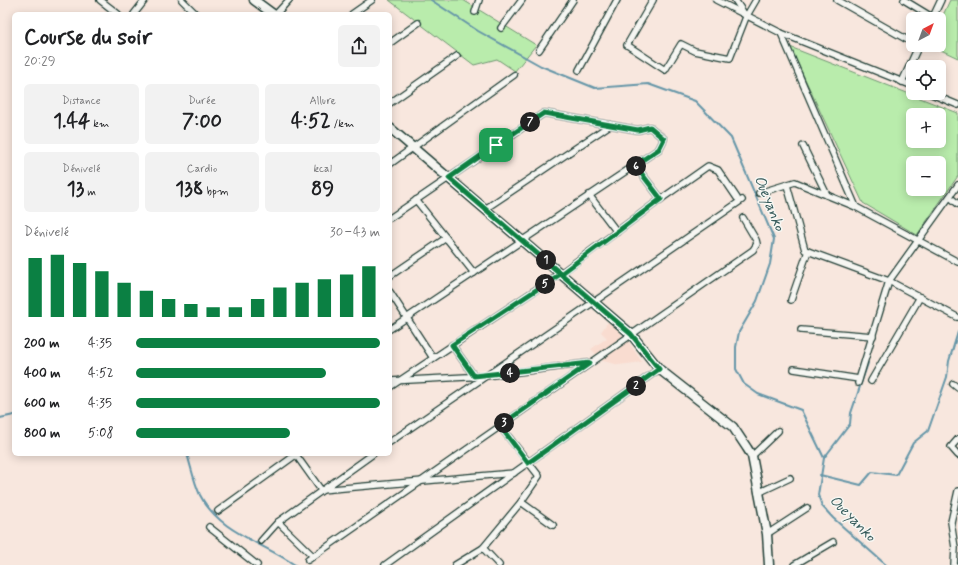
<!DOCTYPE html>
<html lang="fr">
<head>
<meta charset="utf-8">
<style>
  body { margin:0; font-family:Mynerve,sans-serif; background:#f2f2f2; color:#202124; height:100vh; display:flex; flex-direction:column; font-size:15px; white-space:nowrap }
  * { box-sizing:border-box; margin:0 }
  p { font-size:13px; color:#757577 }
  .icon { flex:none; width:22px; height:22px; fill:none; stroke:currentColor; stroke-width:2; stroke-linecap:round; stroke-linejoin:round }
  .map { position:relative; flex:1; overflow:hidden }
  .side { position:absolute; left:12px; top:12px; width:380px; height:444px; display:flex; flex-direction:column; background:#fff; border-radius:6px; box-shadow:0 2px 10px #0003 }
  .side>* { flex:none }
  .needle { width:26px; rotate:41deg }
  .buttons { position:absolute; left:906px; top:12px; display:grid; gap:8px }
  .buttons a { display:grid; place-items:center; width:40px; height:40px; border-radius:6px; background:#fff; box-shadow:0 2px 10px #0003; font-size:20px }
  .pin { position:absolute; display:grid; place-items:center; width:34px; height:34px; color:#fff; margin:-17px; border-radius:8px; box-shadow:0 2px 6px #0006 }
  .km { position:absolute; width:20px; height:20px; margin:-10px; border-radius:50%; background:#222; color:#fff; font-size:11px; line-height:20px; text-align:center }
  .round { display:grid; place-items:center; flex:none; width:42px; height:42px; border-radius:6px; background:#f2f2f2 }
  .overview { display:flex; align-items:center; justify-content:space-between; height:68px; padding:0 12px }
  h1 { font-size:22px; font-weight:700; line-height:30px }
  .metrics { display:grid; grid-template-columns:repeat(3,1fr); gap:6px; height:68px; padding:4px 12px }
  .metrics div { display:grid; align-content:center; border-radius:6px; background:#f2f2f2; text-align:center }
  .metrics b { font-size:20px; font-weight:700 }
  .metrics small { font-size:11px; font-weight:400 }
  .metrics p { font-size:11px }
  .chart { height:112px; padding:8px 12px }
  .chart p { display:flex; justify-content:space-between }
  .chart svg { width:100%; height:72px; margin-top:4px; stroke:#0b8043; stroke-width:6 }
  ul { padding:0 12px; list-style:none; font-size:13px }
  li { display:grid; grid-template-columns:64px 48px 1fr; align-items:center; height:30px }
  li i { height:10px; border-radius:5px; background:#0b8043 }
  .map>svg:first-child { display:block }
  .built { fill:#f9dcd0 }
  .green { fill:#b9ecac; stroke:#6c9470; fill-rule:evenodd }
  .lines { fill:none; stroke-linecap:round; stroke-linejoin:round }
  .stream { stroke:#6596a8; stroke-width:2 }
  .street-casing { stroke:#1f3d34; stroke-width:8 }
  .secondary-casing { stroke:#1f3d34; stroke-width:11 }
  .street { stroke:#f6f6f2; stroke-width:5.5 }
  .secondary { stroke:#f6f6f2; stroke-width:8 }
  .route-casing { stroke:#fff; stroke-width:8 }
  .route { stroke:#0b8043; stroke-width:5 }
  .labels { text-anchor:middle; stroke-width:3; stroke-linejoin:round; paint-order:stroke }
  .water-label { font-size:15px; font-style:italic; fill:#365b5b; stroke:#f6f6f2 }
</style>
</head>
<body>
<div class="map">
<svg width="958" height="565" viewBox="0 0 958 565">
  <rect width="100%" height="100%" fill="#f8e7de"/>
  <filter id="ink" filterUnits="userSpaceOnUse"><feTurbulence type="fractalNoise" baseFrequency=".025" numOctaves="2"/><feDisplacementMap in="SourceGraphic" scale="8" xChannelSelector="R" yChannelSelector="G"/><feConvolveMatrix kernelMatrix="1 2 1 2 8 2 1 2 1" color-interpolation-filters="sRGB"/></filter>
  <g filter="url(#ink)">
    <path class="built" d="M608,322L624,335L642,362L619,365L603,361L591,349L607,338L601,332Z"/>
    <g class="green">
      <path d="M389,0H463L536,45L515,71L497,59L474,65Z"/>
      <path d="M950,0H958V58L930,45H939V24Z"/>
      <path d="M790,47L958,113V176L917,235L863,203ZM913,115H939V141H913ZM913,163H939V189H913Z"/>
    </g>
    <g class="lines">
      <g class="stream">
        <path d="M431,0L478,31L541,66L595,88L648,84L695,101L731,138L774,239L770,264L757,301L739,332L736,347V369L744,384L758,394L801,410L824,458L818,495L822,506L833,518L886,565"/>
        <path d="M0,418L14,415"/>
        <path d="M187,454C191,467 194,482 200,495C220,533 262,542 295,565"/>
        <path d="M824,458L850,424L851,413L868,363"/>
        <path d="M820,475L861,485L872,472L896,475L913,443L928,431L947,377L949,361L958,332"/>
      </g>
      <g class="street-casing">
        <g id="street">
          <path d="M100,0L118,14"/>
          <path d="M182,0L196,14"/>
          <path d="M653,0L627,45L665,70L681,44L695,51L730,58L746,17L756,0"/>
          <path d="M716,0L781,33L913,86"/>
          <path d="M735,0L745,15"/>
          <path d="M837,0L913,43"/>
          <path d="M904,0L932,17"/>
          <path d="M475,12L479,0"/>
          <path d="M134,14L145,0"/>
          <path d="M276,14L289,0"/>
          <path d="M352,14L372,0"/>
          <path d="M932,19L941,0"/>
          <path d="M501,28L522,0"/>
          <path d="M781,33L856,207"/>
          <path d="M390,43L418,23"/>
          <path d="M539,50L573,0"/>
          <path d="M579,70L617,0"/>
          <path d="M902,82L919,45"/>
          <path d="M929,93L958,105"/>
          <path d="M390,103L457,56"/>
          <path d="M803,146L827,195"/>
          <path d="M390,164L514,75"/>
          <path d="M635,165L661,199L708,166L718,170L737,198"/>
          <path d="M787,185L805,250L889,281L957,317"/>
          <path d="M759,193L795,182L856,207L958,262"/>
          <path d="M589,195L617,232"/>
          <path d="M950,197L958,204"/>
          <path d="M416,200L474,273"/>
          <path d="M485,209L610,125"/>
          <path d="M390,218L544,113L638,130L650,127L664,139L659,149L390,329"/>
          <path d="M390,276L446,238"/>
          <path d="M390,292L433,358"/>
          <path d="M791,300L808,251"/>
          <path d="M801,330L873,336"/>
          <path d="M452,345L474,376"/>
          <path d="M794,369L859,379"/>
          <path d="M390,381L486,376L589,363"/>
          <path d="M871,381L920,297"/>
          <path d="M858,383L889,281L958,185"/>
          <path d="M953,384L958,388"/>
          <path d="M390,387L561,273L661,199"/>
          <path d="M958,439L951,447L958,455"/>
          <path d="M390,442L742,200"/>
          <path d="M296,455L321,490L514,473"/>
          <path d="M752,456L778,431"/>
          <path d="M758,493L790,478"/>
          <path d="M521,502L553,525"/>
          <path d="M218,511L297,454"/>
          <path d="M278,522L313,556"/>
          <path d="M209,527L257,565"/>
          <path d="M767,534L807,508"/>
          <path d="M261,541L278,522L373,454"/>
          <path d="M483,548L499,565"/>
          <path d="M308,560L753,250L757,244L756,240L743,218"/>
          <path d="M385,565L659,369"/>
          <path d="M455,565L483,548L521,502L539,476L500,426"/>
          <path d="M794,565L833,542"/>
          <path d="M954,565L955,548L951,522L958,491"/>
        </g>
      </g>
      <g class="secondary-casing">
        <g id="secondary">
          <path d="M254,0L273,14"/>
          <path d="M390,128L631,334L659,369L733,427L747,448L752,456L767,534L769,565"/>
        </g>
      </g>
      <use href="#street" class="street"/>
      <use href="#secondary" class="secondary"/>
    </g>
  </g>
  <g class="lines" filter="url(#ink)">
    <g class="route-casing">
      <path id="route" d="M496,145L449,178L631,334L659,369L528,463L500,426L590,363L474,376L452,345L562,273L661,199L635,165L659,149L664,139L650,127L638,130L544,113L496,145"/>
    </g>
    <use href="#route" class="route"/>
  </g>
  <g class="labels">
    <g class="water-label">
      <text transform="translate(770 203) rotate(68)" y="5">Oueyanko</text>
      <text transform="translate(853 518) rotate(45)" y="5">Oueyanko</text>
    </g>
  </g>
</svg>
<div class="buttons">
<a><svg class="needle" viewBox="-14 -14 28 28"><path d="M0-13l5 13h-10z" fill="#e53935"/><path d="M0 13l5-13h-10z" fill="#757577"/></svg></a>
<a><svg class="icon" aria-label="locate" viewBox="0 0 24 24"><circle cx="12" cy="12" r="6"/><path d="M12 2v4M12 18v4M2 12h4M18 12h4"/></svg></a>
<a>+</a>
<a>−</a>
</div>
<div class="pin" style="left:496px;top:145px;background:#1e9e55"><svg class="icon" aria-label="arrive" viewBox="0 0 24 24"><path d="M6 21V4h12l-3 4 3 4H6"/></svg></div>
<b class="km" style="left:546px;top:260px">1</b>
<b class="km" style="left:636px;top:386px">2</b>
<b class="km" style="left:504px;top:423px">3</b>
<b class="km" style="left:510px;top:373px">4</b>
<b class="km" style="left:545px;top:284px">5</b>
<b class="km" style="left:636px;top:166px">6</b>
<b class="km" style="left:530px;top:122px">7</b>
<section class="side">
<div class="overview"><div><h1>Course du soir</h1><p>20:29</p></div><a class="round"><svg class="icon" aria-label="share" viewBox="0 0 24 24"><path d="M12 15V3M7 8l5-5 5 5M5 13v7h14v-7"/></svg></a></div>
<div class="metrics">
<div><p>Distance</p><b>1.44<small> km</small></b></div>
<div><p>Durée</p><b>7:00</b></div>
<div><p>Allure</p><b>4:52<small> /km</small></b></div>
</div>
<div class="metrics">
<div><p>Dénivelé</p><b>13<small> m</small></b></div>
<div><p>Cardio</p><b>138<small> bpm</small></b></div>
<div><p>kcal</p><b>89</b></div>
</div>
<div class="chart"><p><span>Dénivelé</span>30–43 m</p>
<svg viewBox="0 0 160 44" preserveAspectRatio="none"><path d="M5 44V8M15 44V6M25 44V11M35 44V16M45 44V23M55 44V28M65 44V33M75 44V36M85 44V38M95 44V38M105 44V33M115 44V26M125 44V23M135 44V21M145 44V18M155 44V13"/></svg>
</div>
<ul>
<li><b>200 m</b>4:35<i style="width:100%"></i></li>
<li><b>400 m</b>4:52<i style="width:78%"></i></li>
<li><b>600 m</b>4:35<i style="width:100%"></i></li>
<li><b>800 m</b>5:08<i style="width:63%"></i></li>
</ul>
</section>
</div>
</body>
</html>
